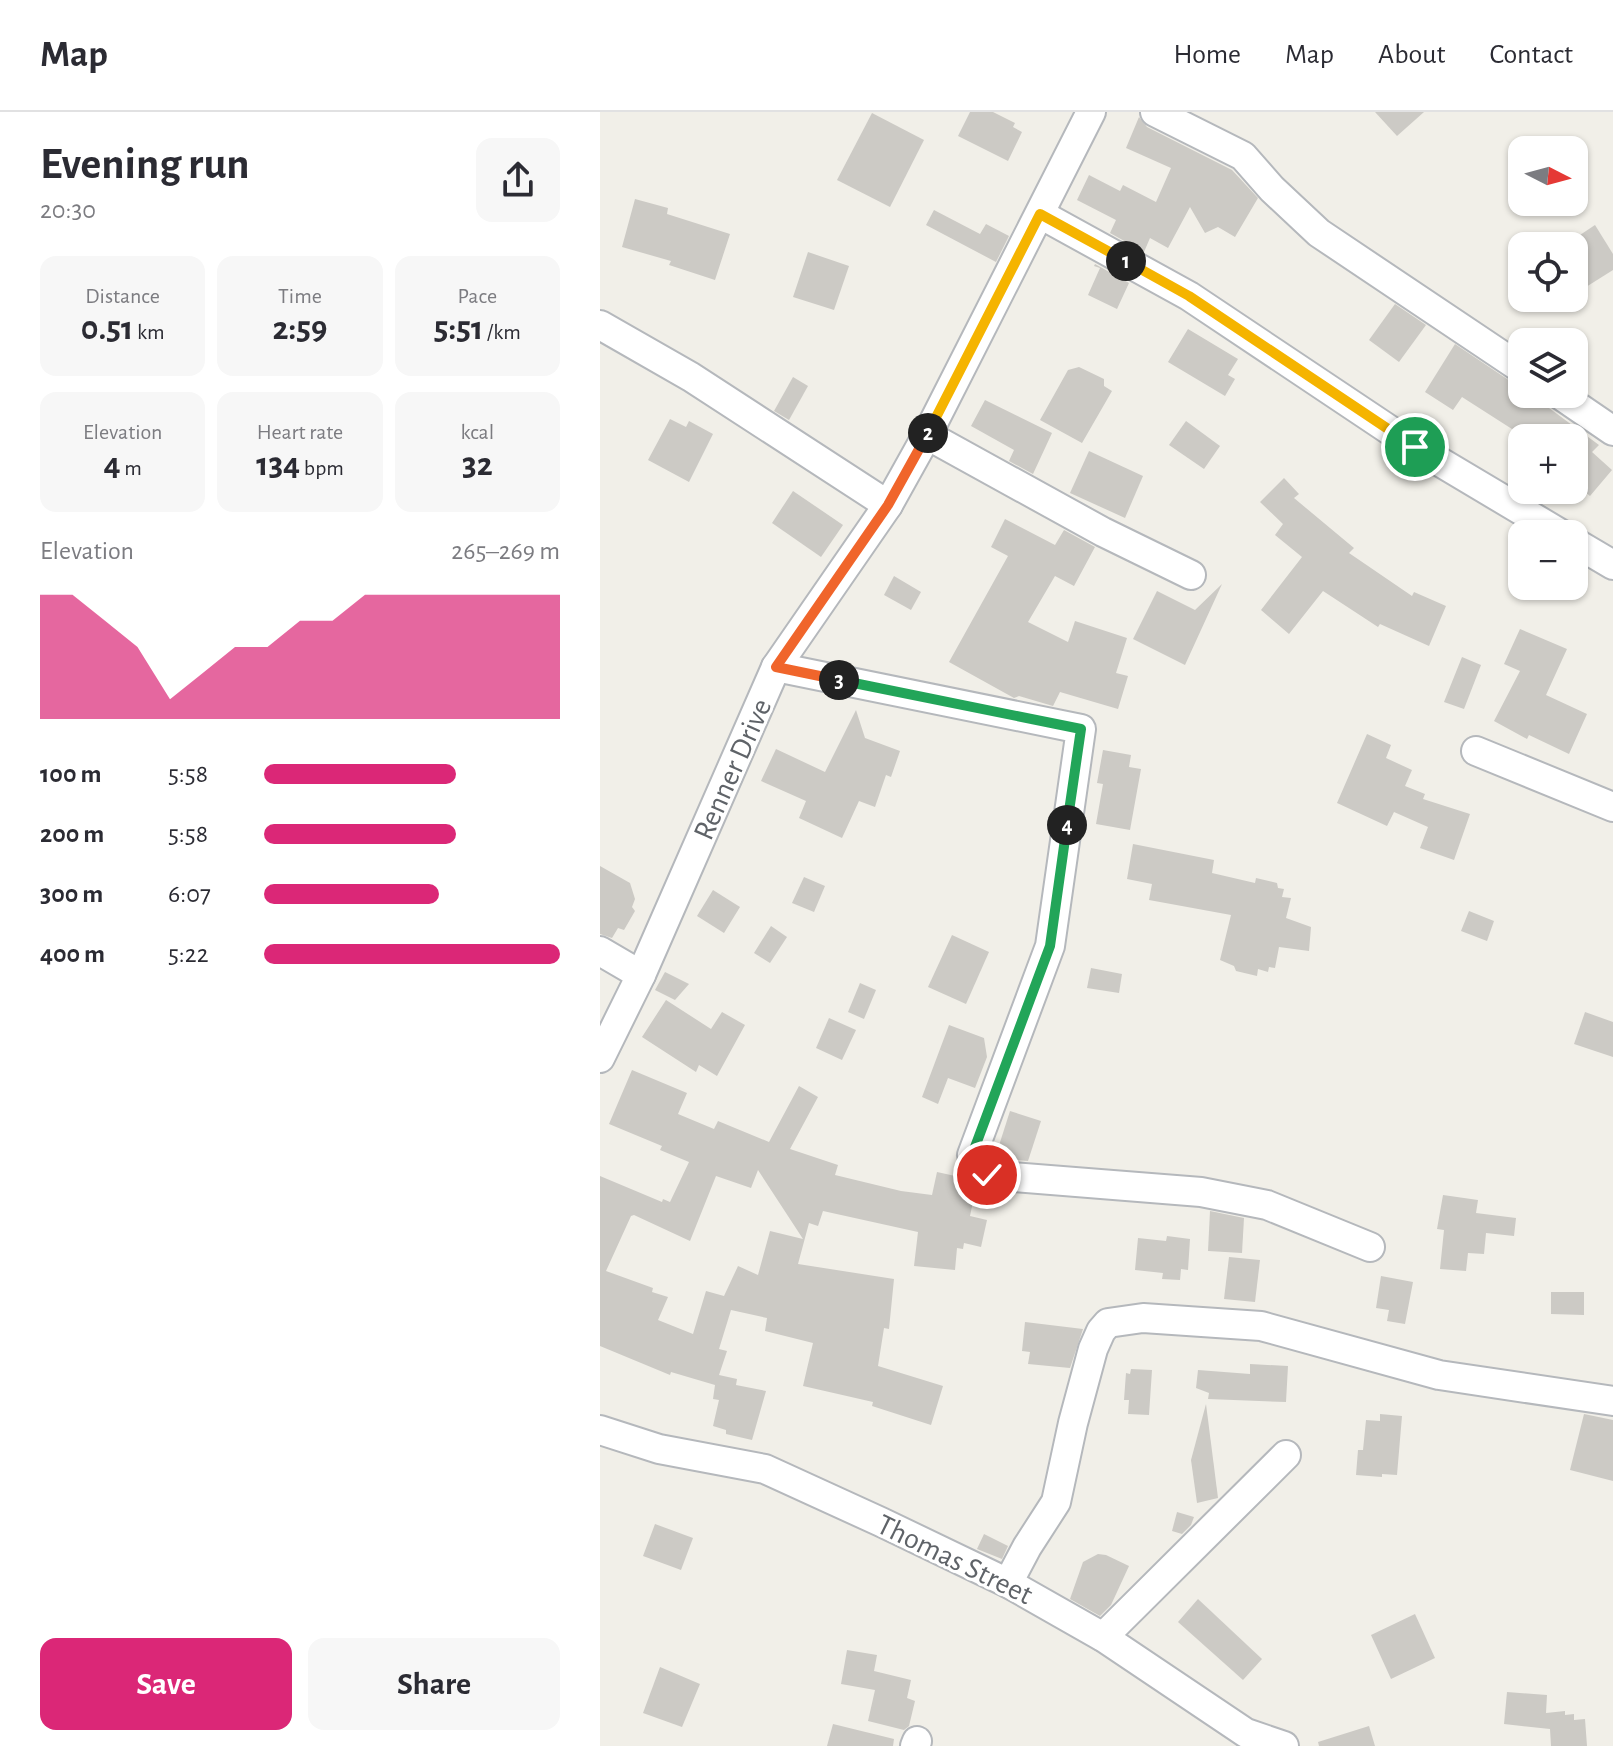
<!DOCTYPE html>
<html lang="en">
<head>
<meta charset="utf-8">
<style>
  body { margin:0; font-family:"Alegreya Sans",sans-serif; background:#f7f7f7; color:#2b2b33; height:100vh; display:flex; flex-direction:column; font-size:30px; white-space:nowrap }
  * { box-sizing:border-box; margin:0 }
  p { font-size:26px; color:#7c7c81 }
  .icon { flex:none; width:44px; height:44px; fill:none; stroke:currentColor; stroke-width:2; stroke-linecap:round; stroke-linejoin:round }
  .map { position:relative; flex:1; overflow:hidden }
  .sheet { display:flex; flex-direction:column; background:#fff; width:600px }
  .sheet>* { flex:none }
  .needle { width:52px; rotate:96deg }
  .fabs { position:absolute; left:908px; top:24px; display:grid; gap:16px }
  .fabs a { display:grid; place-items:center; width:80px; height:80px; border-radius:16px; background:#fff; box-shadow:0 2px 6px #0004; font-size:40px }
  .pin { position:absolute; display:grid; place-items:center; width:68px; height:68px; color:#fff; margin:-34px; border:4px solid #fff; border-radius:50%; box-shadow:0 2px 8px #0007 }
  .km { position:absolute; width:40px; height:40px; margin:-20px; border-radius:50%; background:#222; color:#fff; font-size:22px; line-height:40px; text-align:center }
  .round { display:grid; place-items:center; flex:none; width:84px; height:84px; border-radius:16px; background:#f7f7f7 }
  .head { display:flex; align-items:center; justify-content:space-between; height:136px; padding:0 40px }
  h1 { font-size:44px; font-weight:700; line-height:60px }
  .stats { display:grid; grid-template-columns:repeat(3,1fr); gap:12px; height:136px; padding:8px 40px }
  .stats div { display:grid; align-content:center; border-radius:16px; background:#f7f7f7; text-align:center }
  .stats b { font-size:34px; font-weight:700 }
  .stats small { font-size:22px; font-weight:400 }
  .stats p { font-size:22px }
  .chart { height:224px; padding:16px 40px }
  .chart p { display:flex; justify-content:space-between }
  .chart svg { width:100%; height:144px; margin-top:8px; fill:#db2777; opacity:.7 }
  .primary-button { display:flex; gap:16px; margin-top:auto; padding:16px 40px }
  .primary-button a { flex:1; height:92px; border-radius:16px; background:#db2777; color:#fff; font-size:32px; font-weight:700; line-height:92px; text-align:center }
  .primary-button a+a { background:#f7f7f7; color:#2b2b33 }
  ul { padding:0 40px; list-style:none; font-size:26px }
  li { display:grid; grid-template-columns:128px 96px 1fr; align-items:center; height:60px }
  li i { height:20px; border-radius:10px; background:#db2777 }
  header { display:flex; align-items:center; gap:48px; box-sizing:border-box; height:112px; padding:0 40px; background:#fff; border-bottom:2px solid #e1e1e2 }
  header strong { font-size:38px }
  nav { display:flex; gap:44px; margin-inline-start:auto; font-size:28px }
  main { display:flex; flex:1; min-height:0 }
  .map>svg:first-child { display:block }
  .building { fill:#cccac5; fill-rule:evenodd }
  .lines { fill:none; stroke-linecap:round; stroke-linejoin:round }
  .minor-casing { stroke:#b5b8bc; stroke-width:32 }
  .minor { stroke:#fff; stroke-width:28 }
  .split-1-casing { stroke:#fff; stroke-width:16 }
  .split-2-casing { stroke:#fff; stroke-width:16 }
  .split-3-casing { stroke:#fff; stroke-width:16 }
  .split-4-casing { stroke:#fff; stroke-width:16 }
  .split-5-casing { stroke:#fff; stroke-width:16 }
  .split-1 { stroke:#f5b400; stroke-width:10 }
  .split-2 { stroke:#f5b400; stroke-width:10 }
  .split-3 { stroke:#f0652b; stroke-width:10 }
  .split-4 { stroke:#22a559; stroke-width:10 }
  .split-5 { stroke:#22a559; stroke-width:10 }
  .labels { text-anchor:middle; stroke-width:6; stroke-linejoin:round; paint-order:stroke }
  .street-label { font-size:30px; fill:#5f6368; stroke:#fff }
</style>
</head>
<body>
<header>
<strong>Map</strong>
<nav><a>Home</a><a>Map</a><a>About</a><a>Contact</a></nav>
</header>
<main>
<section class="sheet">
<div class="head"><div><h1>Evening run</h1><p>20:30</p></div><a class="round"><svg class="icon" aria-label="share" viewBox="0 0 24 24"><path d="M12 15V3M7 8l5-5 5 5M5 13v7h14v-7"/></svg></a></div>
<div class="stats">
<div><p>Distance</p><b>0.51<small> km</small></b></div>
<div><p>Time</p><b>2:59</b></div>
<div><p>Pace</p><b>5:51<small> /km</small></b></div>
</div>
<div class="stats">
<div><p>Elevation</p><b>4<small> m</small></b></div>
<div><p>Heart rate</p><b>134<small> bpm</small></b></div>
<div><p>kcal</p><b>32</b></div>
</div>
<div class="chart"><p><span>Elevation</span>265–269 m</p>
<svg viewBox="0 0 160 44" preserveAspectRatio="none"><path d="M0 44V6L10 6L20 14L30 22L40 38L50 30L60 22L70 22L80 14L90 14L100 6L110 6L120 6L130 6L140 6L150 6L160 6V44z"/></svg>
</div>
<ul>
<li><b>100 m</b>5:58<i style="width:65%"></i></li>
<li><b>200 m</b>5:58<i style="width:65%"></i></li>
<li><b>300 m</b>6:07<i style="width:59%"></i></li>
<li><b>400 m</b>5:22<i style="width:100%"></i></li>
</ul>
<div class="primary-button"><a>Save</a><a>Share</a></div>
</section>
<div class="map">
<svg width="1013" height="1634" viewBox="0 0 1013 1634">
  <rect width="100%" height="100%" fill="#f1efe8"/>
  <g class="building">
    <path d="M370,0H393L415,11L413,15L422,20L408,49L358,24Z"/>
    <path d="M775,0H824L797,24Z"/>
    <path d="M272,1L324,28L290,95L237,68Z"/>
    <path d="M539,5L547,15L632,58L658,86L635,125L618,115L605,121L590,95L568,136L550,126L544,140L510,121L516,108L477,88L489,63L520,79L523,73L556,90L571,56L526,36Z"/>
    <path d="M35,87L68,96L67,102L130,122L115,168L69,153L71,149L22,135Z"/>
    <path d="M334,98L380,122L386,112L409,124L396,150L326,113Z"/>
    <path d="M995,113L1013,142V158L986,175L974,156V127Z"/>
    <path d="M208,140L249,154L234,198L193,185Z"/>
    <path d="M495,152L529,171L517,197L488,183L500,156L494,154Z"/>
    <path d="M795,192L826,213L799,250L769,228Z"/>
    <path d="M588,217L638,247L628,263L635,267L625,284L568,250Z"/>
    <path d="M855,232L913,271L922,274V282H935L943,287L949,296L999,333L992,340L1012,358L990,384L974,371V326H926L862,285L853,298L825,280Z"/>
    <path d="M479,255L504,267V274L512,279L482,331L440,308L468,258Z"/>
    <path d="M193,265L208,274L189,308L174,299Z"/>
    <path d="M385,288L452,321L433,362L409,349L414,338L371,314Z"/>
    <path d="M70,307L86,315L89,309L113,322L89,370L48,348Z"/>
    <path d="M586,309L620,334L604,357L569,333Z"/>
    <path d="M489,339L543,364L525,406L470,381Z"/>
    <path d="M684,366L699,382L694,386L754,436L749,441L812,484L814,480L846,494L829,534L780,512L778,515L723,479L689,522L661,498L702,445L675,423L683,412L660,390Z"/>
    <path d="M193,379L243,413L221,445L172,411Z"/>
    <path d="M405,407L455,433L464,418L495,435L474,474L455,464L428,510L468,530L475,509L527,526L516,561L528,564L518,597L460,580L453,594L419,584L414,586L349,550L408,444L391,435Z"/>
    <path d="M294,464L321,480L311,498L284,483Z"/>
    <path d="M622,472L585,553L533,527L557,479L595,498Z"/>
    <path d="M920,517L967,537L946,583L987,602L969,642L929,623L927,627L894,609L920,559L904,552Z"/>
    <path d="M862,545L881,553L864,597L844,590Z"/>
    <path d="M256,598L265,626L300,639L291,665L286,663L275,695L259,689L242,726L199,706L206,689L161,669L176,637L225,660Z"/>
    <path d="M767,622L791,633L786,646L812,658L805,674L825,682L823,687L870,702L854,748L820,736L828,715L794,700L787,714L737,691Z"/>
    <path d="M503,638L531,643L529,655L541,657L530,718L496,712L503,672L497,671Z"/>
    <path d="M533,732L614,748L612,761L655,771L656,766L677,771L678,776L684,777L682,785L691,786L686,806L711,815L709,839L679,835L675,856L669,855L668,860L658,857L657,864L636,859L634,854L620,848L631,803L549,788L552,772L527,767Z"/>
    <path d="M0,754L30,771L35,787L32,795L35,799L24,818L18,816L12,826L0,822Z"/>
    <path d="M204,765L225,774L214,800L192,791Z"/>
    <path d="M113,778L140,795L124,821L97,804Z"/>
    <path d="M869,799L894,809L887,829L861,819Z"/>
    <path d="M171,814L187,825L170,851L154,841Z"/>
    <path d="M352,823L389,840L366,892L328,875Z"/>
    <path d="M491,856L522,862L519,881L487,876Z"/>
    <path d="M65,860L89,872L75,888L55,878Z"/>
    <path d="M260,871L276,878L264,907L248,900Z"/>
    <path d="M66,888L111,917L122,900L145,913L117,964L99,953L96,960L42,925Z"/>
    <path d="M985,900L1013,910V945L974,932Z"/>
    <path d="M229,906L256,918L242,948L216,936Z"/>
    <path d="M349,913L384,926L387,945L375,976L348,966L338,992L322,985Z"/>
    <path d="M32,958L87,981L78,1002L114,1017L118,1009L169,1030L199,974L218,985L190,1037L238,1053L235,1063L301,1079L332,1083L337,1060L369,1067L376,1075L370,1104L387,1108L381,1135L364,1131L363,1137L357,1136L355,1158L314,1154L318,1120L223,1099L218,1114L209,1111L198,1152L294,1167L289,1217L284,1216L278,1254L343,1274L331,1313L272,1294L273,1290L203,1274L213,1231L165,1219L167,1206L131,1198L119,1237L127,1239L119,1263L137,1267L136,1273L166,1279L152,1328L126,1322V1318L113,1314L119,1288L113,1287L115,1273L71,1260L70,1263L0,1234V1064L62,1090L63,1087L70,1090L89,1050L60,1038L62,1034L9,1012ZM158,1058L203,1127L170,1119L158,1163L138,1154L124,1184L106,1179L93,1222L58,1208L68,1185L52,1180L53,1176L6,1159L31,1104L34,1103L90,1129L116,1064L151,1076Z"/>
    <path d="M410,999L441,1009L428,1049L395,1046Z"/>
    <path d="M843,1083L878,1088L876,1101L916,1106L914,1124L886,1121L884,1142L868,1141L866,1159L840,1157L844,1118L837,1117Z"/>
    <path d="M610,1099L644,1106L642,1141L608,1139Z"/>
    <path d="M567,1124L590,1127L588,1158L581,1157L580,1168L562,1167L563,1161L535,1158L538,1126L566,1129Z"/>
    <path d="M629,1145L660,1148L655,1190L624,1187Z"/>
    <path d="M781,1164L813,1170L805,1212L787,1209L789,1198L776,1196Z"/>
    <path d="M951,1180H984V1203L951,1202Z"/>
    <path d="M425,1210L483,1217L470,1256L428,1252L430,1240L422,1239Z"/>
    <path d="M650,1252L688,1254L686,1290L608,1287L609,1281L596,1276L598,1258L650,1262Z"/>
    <path d="M531,1257L552,1258L549,1303L528,1302L529,1288H524L526,1261L530,1262Z"/>
    <path d="M606,1292L618,1386L597,1391L591,1348Z"/>
    <path d="M780,1302L802,1304L797,1363L782,1362V1365L756,1363L758,1338H763L766,1308L780,1309Z"/>
    <path d="M984,1302L1013,1308V1369L970,1358Z"/>
    <path d="M577,1400L594,1405L591,1413L582,1422L572,1419Z"/>
    <path d="M55,1412L93,1426L81,1458L43,1444Z"/>
    <path d="M384,1422L408,1434L402,1447L377,1437Z"/>
    <path d="M498,1442L506,1443L529,1454L511,1493L500,1504L470,1487L483,1450Z"/>
    <path d="M598,1487L662,1547L643,1568L578,1510Z"/>
    <path d="M815,1502L835,1546L791,1567L771,1523Z"/>
    <path d="M247,1538L277,1543L274,1559L311,1568L307,1586L315,1589L309,1614L304,1618L268,1609L275,1578L241,1572Z"/>
    <path d="M60,1555L100,1572L82,1615L43,1601Z"/>
    <path d="M907,1580L947,1583L946,1601L965,1599V1603L974,1602V1608L985,1607L987,1634H951L950,1617L904,1612Z"/>
    <path d="M233,1612L294,1627L293,1634H227Z"/>
    <path d="M769,1614L775,1634H719L718,1630Z"/>
  </g>
  <g class="lines">
    <g class="minor-casing">
      <g id="minor">
        <path d="M555,0L643,44L672,77L719,121L922,257"/>
        <path d="M440,102L589,184L815,335L961,422"/>
        <path d="M0,213L91,265L288,393"/>
        <path d="M959,282L1013,319"/>
        <path d="M327,323L503,420L591,463"/>
        <path d="M974,430L1013,453"/>
        <path d="M176,555L481,617L450,834L372,1043L387,1063L601,1080L667,1093L770,1135"/>
        <path d="M876,639L1013,695"/>
        <path d="M0,839L41,863"/>
        <path d="M0,946L41,863L176,555L288,393L327,323L491,0"/>
        <path d="M0,1318L59,1337L165,1357L281,1410L408,1471L503,1525L646,1621L684,1634"/>
        <path d="M408,1471L427,1435L456,1390L473,1311L493,1237L501,1219L508,1211L543,1206L661,1214L839,1263L1013,1289"/>
        <path d="M503,1525L686,1343"/>
        <path d="M315,1634L317,1629"/>
      </g>
    </g>
    <use href="#minor" class="minor"/>
  </g>
  <g class="lines">
    <g class="split-1-casing">
      <path id="split-1" d="M526,149L589,184L815,335"/>
    </g>
    <g class="split-2-casing">
      <path id="split-2" d="M328,321L440,102L526,149"/>
    </g>
    <g class="split-3-casing">
      <path id="split-3" d="M239,568L176,555L288,393L328,321"/>
    </g>
    <g class="split-4-casing">
      <path id="split-4" d="M239,568L481,617L467,713"/>
    </g>
    <g class="split-5-casing">
      <path id="split-5" d="M387,1063L374,1049L372,1043L450,834L467,713"/>
    </g>
    <use href="#split-1" class="split-1"/>
    <use href="#split-2" class="split-2"/>
    <use href="#split-3" class="split-3"/>
    <use href="#split-4" class="split-4"/>
    <use href="#split-5" class="split-5"/>
  </g>
  <g class="labels">
    <g class="street-label">
      <text transform="translate(132 657) rotate(-66)" y="10">Renner Drive</text>
      <text transform="translate(355 1447) rotate(26)" y="10">Thomas Street</text>
    </g>
  </g>
</svg>
<div class="fabs">
<a><svg class="needle" viewBox="-14 -14 28 28"><path d="M0-13l5 13h-10z" fill="#e53935"/><path d="M0 13l5-13h-10z" fill="#7c7c81"/></svg></a>
<a><svg class="icon" aria-label="locate" viewBox="0 0 24 24"><circle cx="12" cy="12" r="6"/><path d="M12 2v4M12 18v4M2 12h4M18 12h4"/></svg></a>
<a><svg class="icon" aria-label="layers" viewBox="0 0 24 24"><path d="M12 4l9 5-9 5-9-5zM3 14l9 5 9-5"/></svg></a>
<a>+</a>
<a>−</a>
</div>
<div class="pin" style="left:815px;top:335px;background:#1e9e55"><svg class="icon" aria-label="arrive" viewBox="0 0 24 24"><path d="M6 21V4h12l-3 4 3 4H6"/></svg></div>
<div class="pin" style="left:387px;top:1063px;background:#d93025"><svg class="icon" aria-label="check" viewBox="0 0 24 24"><path d="M5 12l5 5 9-10"/></svg></div>
<b class="km" style="left:526px;top:149px">1</b>
<b class="km" style="left:328px;top:321px">2</b>
<b class="km" style="left:239px;top:568px">3</b>
<b class="km" style="left:467px;top:713px">4</b>
</div>
</main>
</body>
</html>
